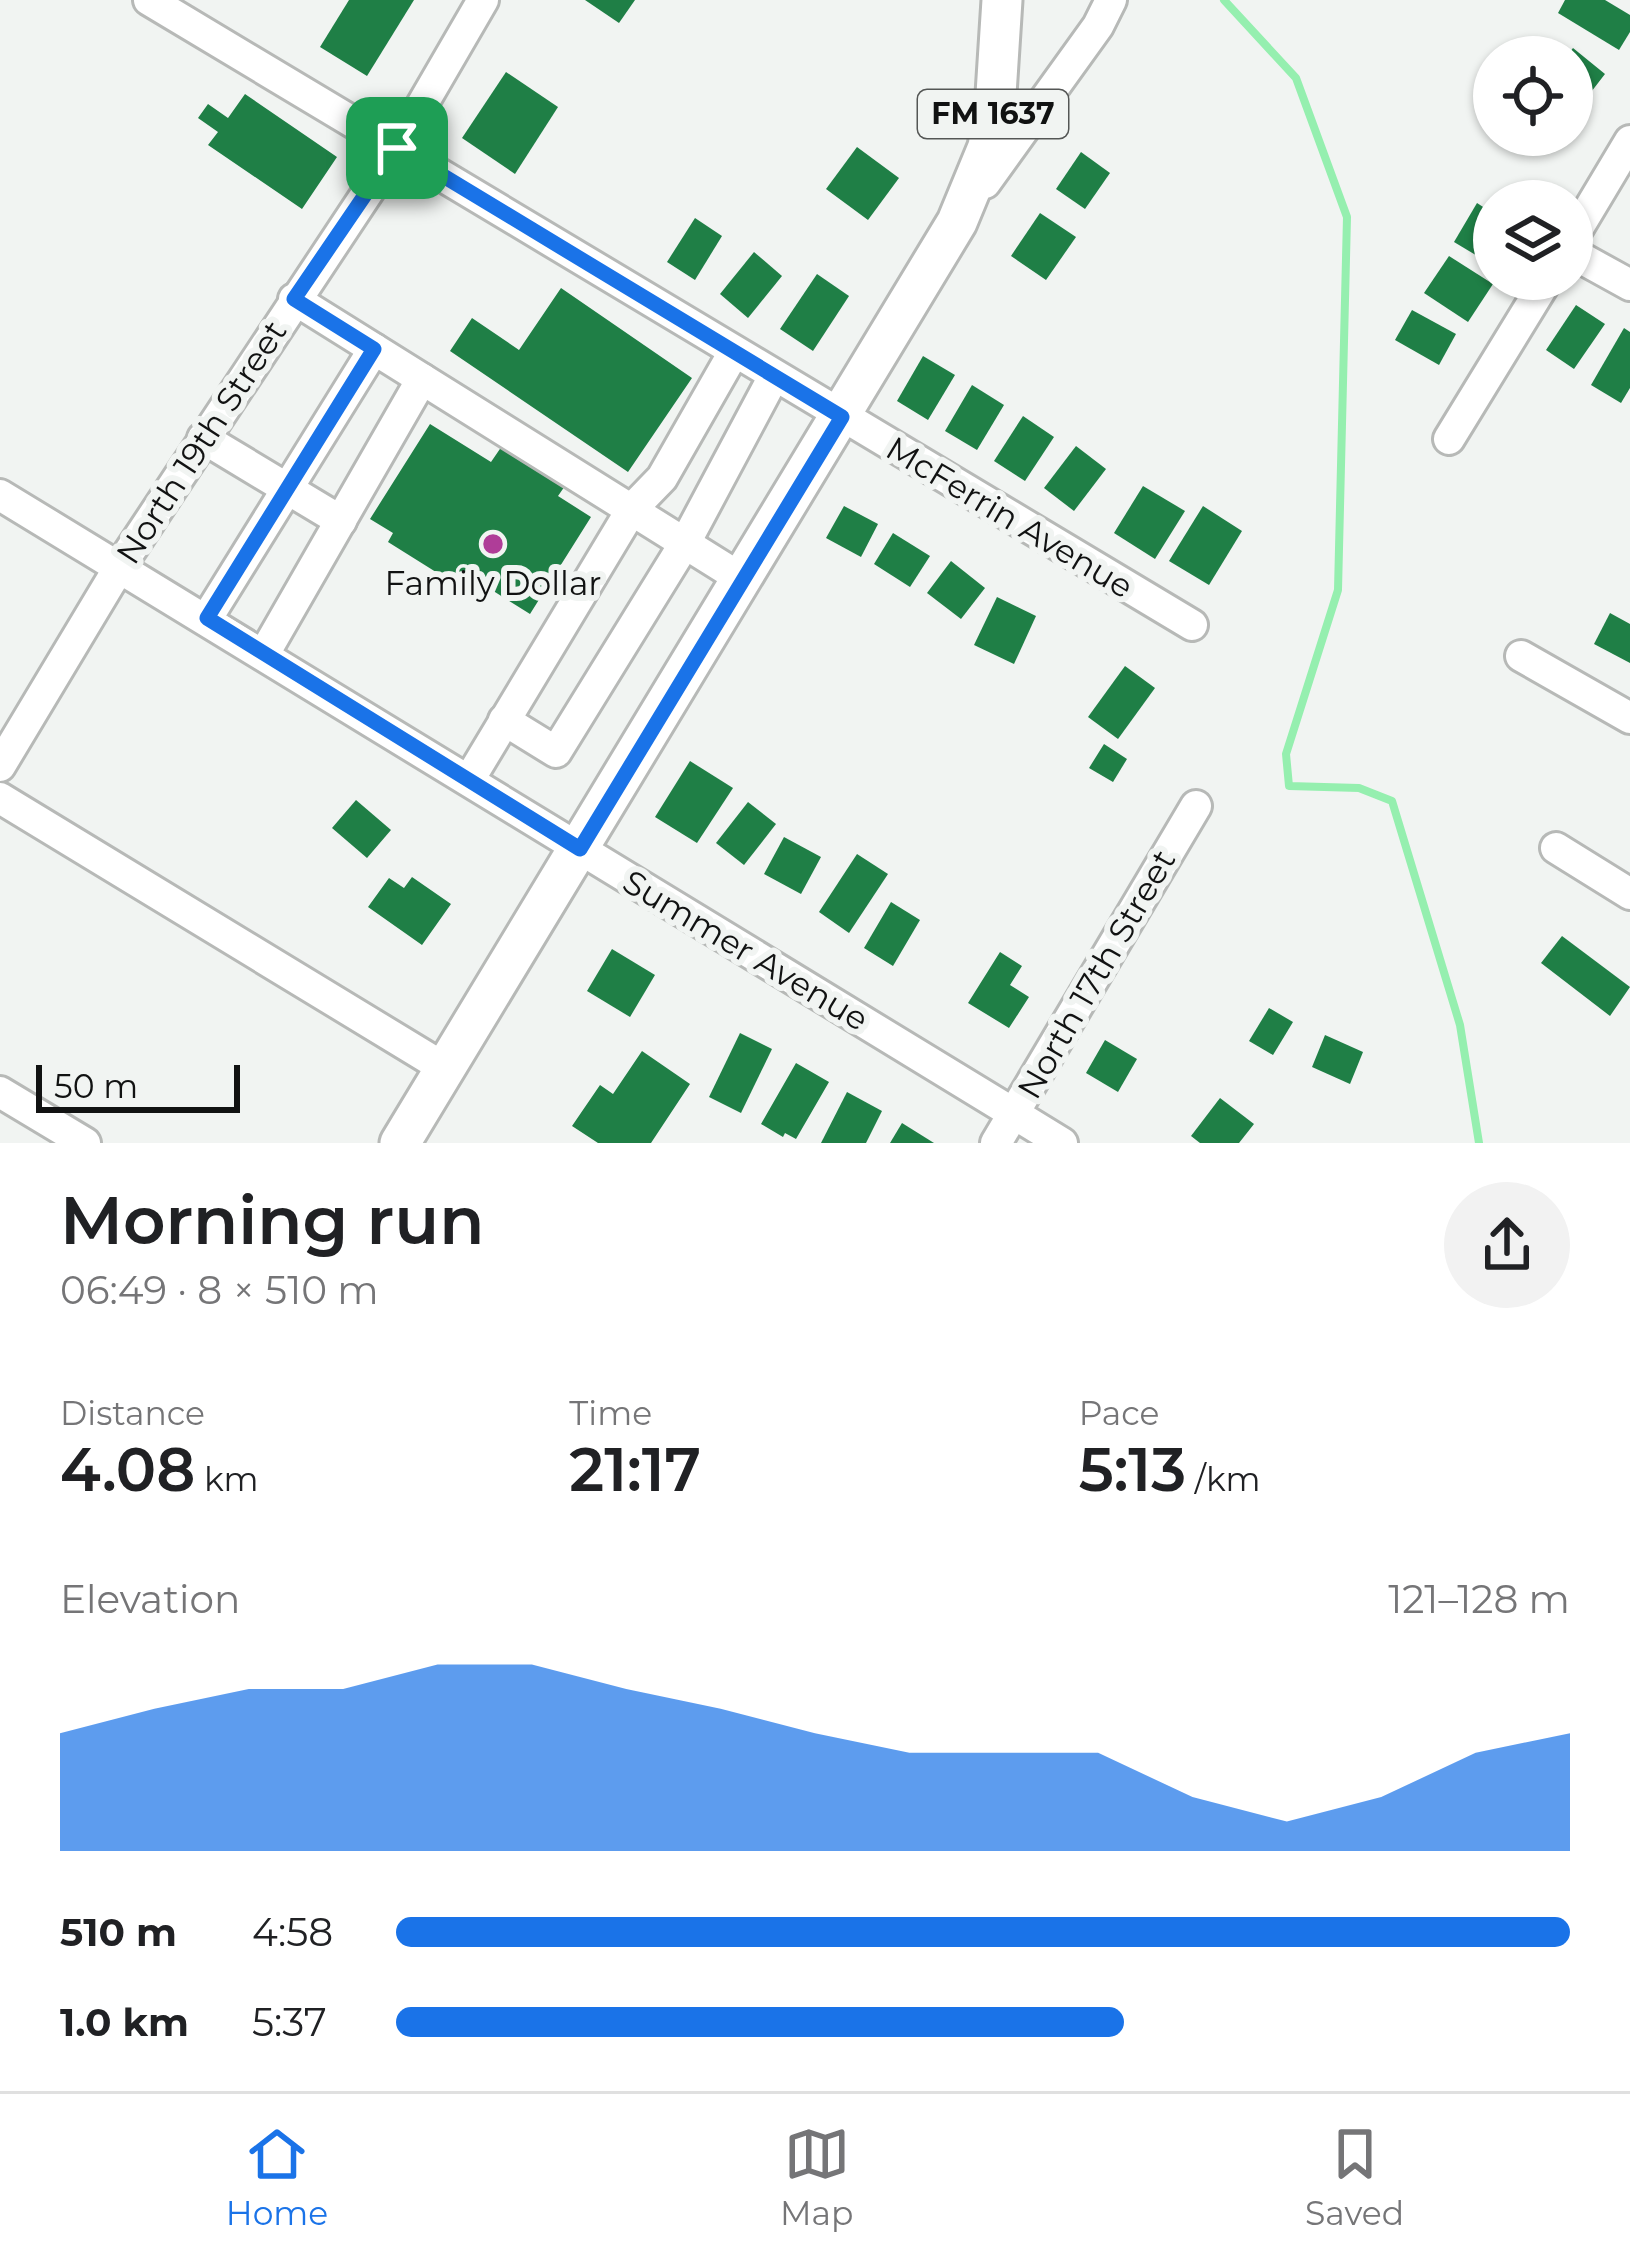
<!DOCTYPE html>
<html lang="en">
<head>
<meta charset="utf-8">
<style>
  body { margin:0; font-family:Montserrat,sans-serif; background:#f2f2f2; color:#202124; height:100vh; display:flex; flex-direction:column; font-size:45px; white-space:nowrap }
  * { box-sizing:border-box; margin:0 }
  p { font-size:39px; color:#757577 }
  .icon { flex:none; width:66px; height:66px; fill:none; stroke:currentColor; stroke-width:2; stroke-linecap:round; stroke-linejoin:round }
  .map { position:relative; height:1143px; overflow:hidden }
  .panel { display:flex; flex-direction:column; background:#fff; flex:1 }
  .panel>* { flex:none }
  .fabs { position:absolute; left:1473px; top:36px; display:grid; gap:24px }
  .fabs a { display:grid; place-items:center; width:120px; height:120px; border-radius:50%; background:#fff; box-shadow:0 3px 9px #0004; font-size:60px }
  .scale { position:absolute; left:36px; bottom:30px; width:204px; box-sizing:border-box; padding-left:12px; border:6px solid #111212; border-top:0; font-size:33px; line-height:42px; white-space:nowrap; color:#111212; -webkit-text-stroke:9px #f1f4f2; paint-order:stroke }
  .pin { position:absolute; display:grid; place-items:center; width:102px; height:102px; color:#fff; margin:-51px; border-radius:24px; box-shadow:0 6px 18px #0006 }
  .round { display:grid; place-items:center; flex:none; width:126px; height:126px; border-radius:63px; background:#f2f2f2 }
  .head { display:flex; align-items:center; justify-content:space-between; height:204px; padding:0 60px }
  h1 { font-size:66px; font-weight:600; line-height:90px }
  .figures { display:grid; grid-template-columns:repeat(3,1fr); gap:18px; height:204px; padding:12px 60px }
  .figures div { display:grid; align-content:center }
  .figures b { font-size:60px; font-weight:600 }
  .figures small { font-size:33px; font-weight:400 }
  .figures p { font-size:33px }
  .chart { height:336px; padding:24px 60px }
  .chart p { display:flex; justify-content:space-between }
  .chart svg { width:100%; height:216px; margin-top:12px; fill:#1a73e8; opacity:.7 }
  ul { padding:0 60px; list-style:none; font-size:39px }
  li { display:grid; grid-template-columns:192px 144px 1fr; align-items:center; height:90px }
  li i { height:30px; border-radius:15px; background:#1a73e8 }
  .tabs { display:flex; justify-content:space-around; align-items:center; height:168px; border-top:3px solid #e0e0e0; background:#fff; font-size:33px; color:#757577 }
  .tabs a { display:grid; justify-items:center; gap:6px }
  .tabs .on { color:#1a73e8 }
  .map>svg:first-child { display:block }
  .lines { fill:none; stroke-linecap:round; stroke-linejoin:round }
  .stream { stroke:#95efaf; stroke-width:8 }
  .building { fill:#1f7f46 }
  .minor-casing { stroke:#b7b9b7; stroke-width:36 }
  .major-casing { stroke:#b7b9b7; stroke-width:45 }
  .minor { stroke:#fff; stroke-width:30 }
  .major { stroke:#fff; stroke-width:39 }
  .route-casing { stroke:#fff; stroke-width:24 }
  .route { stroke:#1a73e8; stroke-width:15 }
  .poi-dot { fill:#af3d98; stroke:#f1f4f2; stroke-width:4.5 }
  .labels { text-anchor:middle; stroke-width:12; stroke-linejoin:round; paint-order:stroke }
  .shield { fill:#f1f4f2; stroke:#545655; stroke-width:3 }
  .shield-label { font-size:30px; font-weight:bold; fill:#111212 }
  .street-label { font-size:33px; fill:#111212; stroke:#f1f4f2 }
  .poi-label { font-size:33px; fill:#111212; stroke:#f1f4f2 }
</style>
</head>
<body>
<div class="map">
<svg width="1630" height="1143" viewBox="0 0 1630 1143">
  <rect width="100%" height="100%" fill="#f1f4f2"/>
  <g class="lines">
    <path class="stream" d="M1224,0L1296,78L1347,217L1338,590L1286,754L1289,786L1359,788L1392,801L1460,1025L1479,1143"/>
  </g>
  <g class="building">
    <path d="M349,0H414L367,76L320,47Z"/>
    <path d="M585,0H635L619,23Z"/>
    <path d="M1565,0H1605L1630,15V32L1619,50L1558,13Z"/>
    <path d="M1573,48L1605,74L1588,96L1572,83V57H1566Z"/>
    <path d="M506,72L558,107L515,174L462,138Z"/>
    <path d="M245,94L337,157L302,209L208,145L218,132L198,118L208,104L228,118Z"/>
    <path d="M857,147L899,178L868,220L826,189Z"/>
    <path d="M1081,152L1110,173L1085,209L1056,189Z"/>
    <path d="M1477,203L1494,214V266L1454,242Z"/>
    <path d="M1040,213L1076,237L1046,280L1011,256Z"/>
    <path d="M695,218L722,236L695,280L667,262Z"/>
    <path d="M754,252L782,276L748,318L720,294Z"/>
    <path d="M1449,256L1493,284L1468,322L1424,293Z"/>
    <path d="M817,274L849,296L813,351L780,329Z"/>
    <path d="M561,288L692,378L628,472L450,351L472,318L519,350Z"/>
    <path d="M1576,305L1605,324L1574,369L1546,350Z"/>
    <path d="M1412,310L1456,334L1439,365L1395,340Z"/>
    <path d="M1624,328L1630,332V388L1621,403L1591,385Z"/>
    <path d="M923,356L955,375L928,420L897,401Z"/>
    <path d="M972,385L1004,405L977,450L945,431Z"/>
    <path d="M1023,416L1054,437L1025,481L994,461Z"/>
    <path d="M430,424L491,462L504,443L567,483L558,496L591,517L530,614L487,587L479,599L388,542L393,533L370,519Z"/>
    <path d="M1076,446L1106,469L1074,511L1044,488Z"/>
    <path d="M1143,486L1185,511L1155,559L1114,533Z"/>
    <path d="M844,506L878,524L861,557L826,538Z"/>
    <path d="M1203,506L1242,531L1209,585L1169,561Z"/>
    <path d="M893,533L930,556L910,587L874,564Z"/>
    <path d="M951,561L985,588L961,619L927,593Z"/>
    <path d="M997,597L1036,616L1014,664L974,645Z"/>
    <path d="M1610,613L1630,624V663L1594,644Z"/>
    <path d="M1125,666L1155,688L1118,739L1088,717Z"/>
    <path d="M1104,744L1127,759L1113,782L1089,768Z"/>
    <path d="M690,761L733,788L697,843L655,817Z"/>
    <path d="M356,800L391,830L367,858L332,828Z"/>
    <path d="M748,802L776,824L744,865L716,843Z"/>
    <path d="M784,837L821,857L801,894L764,874Z"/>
    <path d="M857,854L888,874L849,933L819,912Z"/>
    <path d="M412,877L451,904L422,945L368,907L389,878L404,888Z"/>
    <path d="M891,902L920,920L893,966L864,948Z"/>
    <path d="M1562,936L1630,987L1610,1016L1541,963Z"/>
    <path d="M612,949L655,975L630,1017L587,991Z"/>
    <path d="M1000,952L1022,966L1010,985L1029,997L1009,1028L968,1003Z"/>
    <path d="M1269,1008L1293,1022L1273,1055L1249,1041Z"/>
    <path d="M740,1033L772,1049L741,1113L709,1097Z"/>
    <path d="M1325,1035L1363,1052L1350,1084L1312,1067Z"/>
    <path d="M1105,1040L1137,1059L1118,1092L1086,1073Z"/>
    <path d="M642,1051L690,1084L651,1143H598L572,1126L600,1085L613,1094Z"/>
    <path d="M796,1063L829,1082L796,1139L785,1133L783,1137L761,1124Z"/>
    <path d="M847,1092L882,1111L866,1143H821Z"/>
    <path d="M1220,1098L1254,1124L1239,1143H1200L1191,1136Z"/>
    <path d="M902,1123L934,1143H890Z"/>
  </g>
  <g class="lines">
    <g class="minor-casing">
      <g id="minor">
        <path d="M149,0L1192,625"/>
        <path d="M985,183L1098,26L1111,0"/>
        <path d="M1572,238L1630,141"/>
        <path d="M1572,253L1630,285"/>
        <path d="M294,299L742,579"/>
        <path d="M203,438L341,521"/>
        <path d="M1449,439L1547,279"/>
        <path d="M0,495L1062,1143"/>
        <path d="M207,618L374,349"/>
        <path d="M264,654L422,379"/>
        <path d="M1521,656L1630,718"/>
        <path d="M504,720L556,752L685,543L774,376"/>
        <path d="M0,766L120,566L397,148L483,0"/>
        <path d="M469,780L632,509L662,478L734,352"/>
        <path d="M0,798L446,1069"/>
        <path d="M1556,848L1630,894"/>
        <path d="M0,1092L85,1143"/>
        <path d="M996,1143L1196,806"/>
      </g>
    </g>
    <g class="major-casing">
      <path id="major" d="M400,1143L957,222L988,147L996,94L1002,0"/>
    </g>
    <use href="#minor" class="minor"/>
    <use href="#major" class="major"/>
  </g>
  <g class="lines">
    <g class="route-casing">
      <path id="route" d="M397,148L842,417L580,849L207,618L374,349L294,299Z"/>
    </g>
    <use href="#route" class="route"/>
  </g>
  <circle class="poi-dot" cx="493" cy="544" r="12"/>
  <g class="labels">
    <rect class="shield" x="918" y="90" width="150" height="48" rx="9"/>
    <g class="shield-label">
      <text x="993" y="124">FM 1637</text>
    </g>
    <g class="street-label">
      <text transform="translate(201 442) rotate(-57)" y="12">North 19th Street</text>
      <text transform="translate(1010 517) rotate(31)" y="12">McFerrin Avenue</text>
      <text transform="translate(746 950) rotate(31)" y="12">Summer Avenue</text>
      <text transform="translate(1096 974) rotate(-60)" y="12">North 17th Street</text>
    </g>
    <g class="poi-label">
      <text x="493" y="595">Family Dollar</text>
    </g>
  </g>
</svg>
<div class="fabs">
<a><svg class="icon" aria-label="locate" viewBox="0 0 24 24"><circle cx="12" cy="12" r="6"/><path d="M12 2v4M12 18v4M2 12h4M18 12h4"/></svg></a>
<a><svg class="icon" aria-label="layers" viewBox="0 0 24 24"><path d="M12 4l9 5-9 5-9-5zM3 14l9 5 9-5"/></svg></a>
</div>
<div class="scale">50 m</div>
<div class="pin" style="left:397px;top:148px;background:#1e9e55"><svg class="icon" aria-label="arrive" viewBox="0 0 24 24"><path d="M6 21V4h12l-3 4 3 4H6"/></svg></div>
</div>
<section class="panel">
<div class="head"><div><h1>Morning run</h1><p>06:49 · 8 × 510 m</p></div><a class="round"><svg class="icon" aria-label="share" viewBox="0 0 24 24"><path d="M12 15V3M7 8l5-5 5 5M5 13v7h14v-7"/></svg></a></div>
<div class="figures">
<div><p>Distance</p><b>4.08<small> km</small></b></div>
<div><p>Time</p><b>21:17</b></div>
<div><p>Pace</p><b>5:13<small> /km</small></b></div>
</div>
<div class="chart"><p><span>Elevation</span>121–128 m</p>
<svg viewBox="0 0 160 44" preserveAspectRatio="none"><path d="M0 44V20L10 15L20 11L30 11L40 6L50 6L60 11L70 15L80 20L90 24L100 24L110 24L120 33L130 38L140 33L150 24L160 20V44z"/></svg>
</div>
<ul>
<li><b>510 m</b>4:58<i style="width:100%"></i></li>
<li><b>1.0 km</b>5:37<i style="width:62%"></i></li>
</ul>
</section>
<nav class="tabs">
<a class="on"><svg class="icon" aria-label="home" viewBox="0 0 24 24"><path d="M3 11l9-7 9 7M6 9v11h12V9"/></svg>Home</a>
<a><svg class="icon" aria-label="map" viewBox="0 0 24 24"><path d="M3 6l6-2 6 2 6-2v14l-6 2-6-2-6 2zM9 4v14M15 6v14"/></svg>Map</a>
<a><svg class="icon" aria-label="saved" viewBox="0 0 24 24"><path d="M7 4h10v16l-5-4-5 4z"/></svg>Saved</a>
</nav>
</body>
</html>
